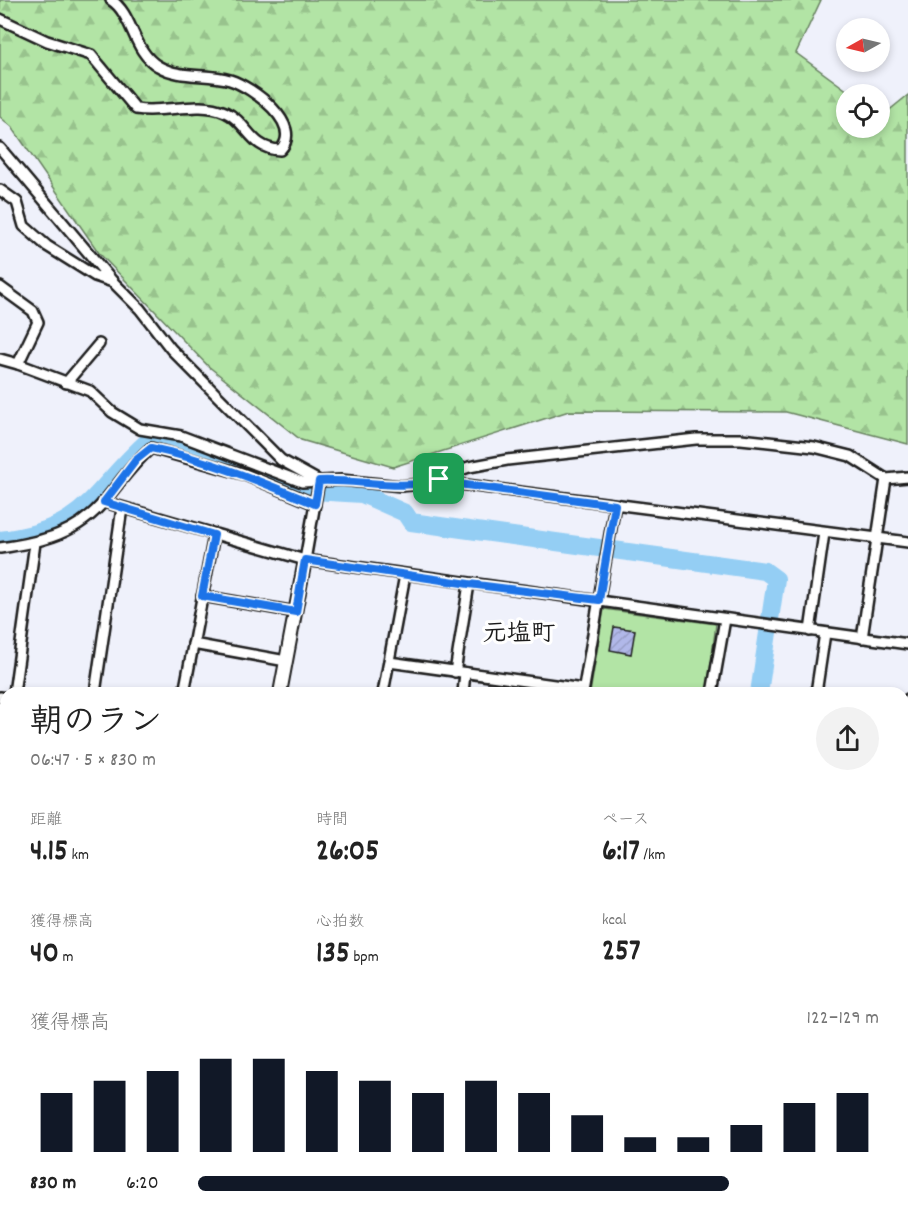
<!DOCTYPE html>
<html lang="ja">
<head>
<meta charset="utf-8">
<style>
  body { margin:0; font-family:Dekko,"Klee One",sans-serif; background:#f2f2f2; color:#222; height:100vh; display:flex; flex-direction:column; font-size:22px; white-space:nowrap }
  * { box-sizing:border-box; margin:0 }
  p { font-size:20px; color:#767676 }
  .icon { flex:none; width:33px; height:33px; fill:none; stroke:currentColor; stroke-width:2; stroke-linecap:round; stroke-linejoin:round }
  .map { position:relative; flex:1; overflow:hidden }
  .side { position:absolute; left:0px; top:687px; width:909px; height:532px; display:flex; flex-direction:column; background:#fff; border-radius:18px 18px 0 0; box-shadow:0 3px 9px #0003 }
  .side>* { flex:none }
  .needle { width:39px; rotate:262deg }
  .fabs { position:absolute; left:836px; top:18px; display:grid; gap:12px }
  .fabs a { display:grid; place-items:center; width:54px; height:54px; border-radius:50%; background:#fff; box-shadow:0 3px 9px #0003; font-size:30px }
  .pin { position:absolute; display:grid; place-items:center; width:51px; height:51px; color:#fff; margin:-26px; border-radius:12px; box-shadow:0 3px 9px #0006 }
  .round { display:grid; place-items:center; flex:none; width:63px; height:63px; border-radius:32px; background:#f2f2f2 }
  .head { display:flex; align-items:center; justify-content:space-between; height:102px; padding:0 30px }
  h1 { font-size:33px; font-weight:700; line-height:45px }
  .figures { display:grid; grid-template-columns:repeat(3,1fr); gap:9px; height:102px; padding:6px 30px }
  .figures div { display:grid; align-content:center }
  .figures b { font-size:30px; font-weight:700 }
  .figures small { font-size:16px; font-weight:400 }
  .figures p { font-size:16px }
  .chart { height:168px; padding:12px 30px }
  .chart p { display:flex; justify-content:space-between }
  .chart svg { width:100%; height:108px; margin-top:6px; stroke:#111827; stroke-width:6 }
  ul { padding:0 30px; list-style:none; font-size:20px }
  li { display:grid; grid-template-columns:96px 72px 1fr; align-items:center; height:45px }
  li i { height:15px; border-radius:8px; background:#111827 }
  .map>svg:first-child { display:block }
  .built { fill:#dce0f6 }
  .green { fill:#b2e4a5; stroke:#678060; stroke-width:1.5 }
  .forest { fill:url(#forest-firs); stroke:#678060; stroke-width:1.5 }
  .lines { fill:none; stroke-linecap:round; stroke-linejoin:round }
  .stream { stroke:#64879e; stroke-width:3 }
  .river { stroke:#94cef4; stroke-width:18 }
  .building { fill:url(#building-hatch); stroke:#1c1c1c; stroke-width:1.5 }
  .minor-casing { stroke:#1c1c1c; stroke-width:14 }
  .tertiary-casing { stroke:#1c1c1c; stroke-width:16 }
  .minor { stroke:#fff; stroke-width:9 }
  .tertiary { stroke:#fff; stroke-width:12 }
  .route-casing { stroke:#fff; stroke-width:12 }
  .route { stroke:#1a73e8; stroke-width:8 }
  .labels { text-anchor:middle; stroke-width:6; stroke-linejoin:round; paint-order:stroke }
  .quarter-label { font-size:24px; font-weight:bold; fill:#1c1c1c; stroke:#fff }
</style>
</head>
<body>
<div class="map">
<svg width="908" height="1219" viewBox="0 0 908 1219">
  <defs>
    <pattern id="forest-firs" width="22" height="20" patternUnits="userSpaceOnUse" patternTransform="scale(1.5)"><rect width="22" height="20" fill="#b2e4a5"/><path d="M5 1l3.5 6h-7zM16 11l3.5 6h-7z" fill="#98c38d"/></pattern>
    <pattern id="building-hatch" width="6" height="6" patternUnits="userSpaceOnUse" patternTransform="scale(1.5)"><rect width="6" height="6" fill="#b1b8e9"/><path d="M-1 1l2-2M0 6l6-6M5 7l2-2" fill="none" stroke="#989ec7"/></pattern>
  </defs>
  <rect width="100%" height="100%" fill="#eff1fb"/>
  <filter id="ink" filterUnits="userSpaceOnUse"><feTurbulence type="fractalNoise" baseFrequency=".0167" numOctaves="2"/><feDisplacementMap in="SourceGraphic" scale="12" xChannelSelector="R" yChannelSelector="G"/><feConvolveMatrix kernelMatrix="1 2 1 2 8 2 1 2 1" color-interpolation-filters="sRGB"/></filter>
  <g filter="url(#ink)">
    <g class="built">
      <path d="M908,735V836L903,835V768Z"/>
      <path d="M0,1096L6,1098V1214H99L96,1219H0Z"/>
    </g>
    <g class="green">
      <path d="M604,609L716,624L707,693H590Z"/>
      <path d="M0,1102L6,1104V1159L0,1170Z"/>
    </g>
    <path class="forest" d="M0,0H821L796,53L852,94H846V128H879V114L882,116L908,95V444L786,412L569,411L393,467L301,440L208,366L99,253L12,127L0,117Z"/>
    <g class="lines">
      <g class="stream">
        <path d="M0,1086L6,1088"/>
        <path d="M358,1214V1219"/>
      </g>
      <g class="river">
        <path d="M274,476L314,491L362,494L405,513L411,522L765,571L776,579L759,693"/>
        <path d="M0,540C89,529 90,493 148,441L189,447L249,466"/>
        <path d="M903,1187L908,1185"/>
        <path d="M614,1219L615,1214"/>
      </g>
    </g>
    <path class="building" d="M614,627L635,630L631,654L610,650Z"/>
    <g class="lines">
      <g class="minor-casing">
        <g id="minor">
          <path d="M0,19L47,41L91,55L136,109C164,114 198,100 225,112C248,122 250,149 280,150C305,125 252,87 230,80C206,73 180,79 158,66C133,52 133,14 111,0"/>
          <path d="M0,148L113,282L140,309L171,349L281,460L319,481"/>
          <path d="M0,190L17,202L24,226L47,246L95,276L113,282"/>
          <path d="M0,287L33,311L38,322L18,364"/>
          <path d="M0,359L18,364L90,391L112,412L140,429L181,436L302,482L341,480L401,486L422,484L469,467L507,460L696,439H741L814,447L850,456L886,479L908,477"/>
          <path d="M66,383L99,344"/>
          <path d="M439,479L451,483L908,542"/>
          <path d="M104,502L305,560L908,644"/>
          <path d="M0,548C42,542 78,534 106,499C121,481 133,463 151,448L243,474L315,504"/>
          <path d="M305,560L319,481"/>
          <path d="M202,596L296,612"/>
          <path d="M810,631L824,533"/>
          <path d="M862,638L886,479"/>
          <path d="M193,644L286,661"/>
          <path d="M389,662L583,689"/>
          <path d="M455,672L469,584"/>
          <path d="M14,693L35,543"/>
          <path d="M95,693L122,508"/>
          <path d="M184,693L214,535"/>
          <path d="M383,693L405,575"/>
          <path d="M463,693L465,673"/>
          <path d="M583,693L615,505"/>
          <path d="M712,693L725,619"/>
          <path d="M816,693L825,633"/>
          <path d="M0,697L6,698"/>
          <path d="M903,733L908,699"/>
          <path d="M903,841L908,842"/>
          <path d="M0,899L1,889"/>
          <path d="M0,977L6,978"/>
          <path d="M903,1014H908"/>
          <path d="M0,1064L6,1065"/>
          <path d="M903,1174L908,1172"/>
          <path d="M275,1214L277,1219"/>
          <path d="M332,1214L333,1219"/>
          <path d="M365,1214V1219"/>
          <path d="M540,1214L577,1219"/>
          <path d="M106,1219L109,1214"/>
          <path d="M262,1219L269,1214"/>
          <path d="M504,1219L505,1214"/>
        </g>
      </g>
      <g class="tertiary-casing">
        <g id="tertiary">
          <path d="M280,693L305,560"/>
          <path d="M0,792L6,793"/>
          <path d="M903,918L908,919"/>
          <path d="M181,1219L182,1214"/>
          <path d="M731,1219L732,1214"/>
        </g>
      </g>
      <use href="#minor" class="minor"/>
      <use href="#tertiary" class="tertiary"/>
    </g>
  </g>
  <g class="lines" filter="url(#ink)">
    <g class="route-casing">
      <path id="route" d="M151,448C209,460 262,482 315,504L319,481C360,479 400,492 439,479L451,483L615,505L599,600L469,584L305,560L296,612L202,596L214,535L104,502L136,460Z"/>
    </g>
    <use href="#route" class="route"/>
  </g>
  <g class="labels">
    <g class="quarter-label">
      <text x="519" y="640">元塩町</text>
    </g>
  </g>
</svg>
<div class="fabs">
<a><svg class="needle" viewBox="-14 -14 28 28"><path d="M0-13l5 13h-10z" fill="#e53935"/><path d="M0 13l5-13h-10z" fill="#767676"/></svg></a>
<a><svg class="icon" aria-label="locate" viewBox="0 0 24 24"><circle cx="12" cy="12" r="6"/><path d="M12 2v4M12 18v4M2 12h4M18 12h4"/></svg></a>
</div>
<div class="pin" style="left:439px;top:479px;background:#1e9e55"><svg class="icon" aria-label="arrive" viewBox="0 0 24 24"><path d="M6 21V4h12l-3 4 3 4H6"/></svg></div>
<section class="side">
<div class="head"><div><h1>朝のラン</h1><p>06:47 · 5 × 830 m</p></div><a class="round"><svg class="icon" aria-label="share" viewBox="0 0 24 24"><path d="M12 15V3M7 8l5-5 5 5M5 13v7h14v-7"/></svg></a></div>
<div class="figures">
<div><p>距離</p><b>4.15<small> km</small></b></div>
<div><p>時間</p><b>26:05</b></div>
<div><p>ペース</p><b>6:17<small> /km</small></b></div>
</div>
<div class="figures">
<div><p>獲得標高</p><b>40<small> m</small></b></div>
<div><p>心拍数</p><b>135<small> bpm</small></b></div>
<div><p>kcal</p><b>257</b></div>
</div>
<div class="chart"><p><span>獲得標高</span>122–129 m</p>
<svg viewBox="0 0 160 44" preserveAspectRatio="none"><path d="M5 44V20M15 44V15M25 44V11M35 44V6M45 44V6M55 44V11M65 44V15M75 44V20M85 44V15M95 44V20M105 44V29M115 44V38M125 44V38M135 44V33M145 44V24M155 44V20"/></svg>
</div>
<ul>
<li><b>830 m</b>6:20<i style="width:78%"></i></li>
</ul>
</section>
</div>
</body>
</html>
